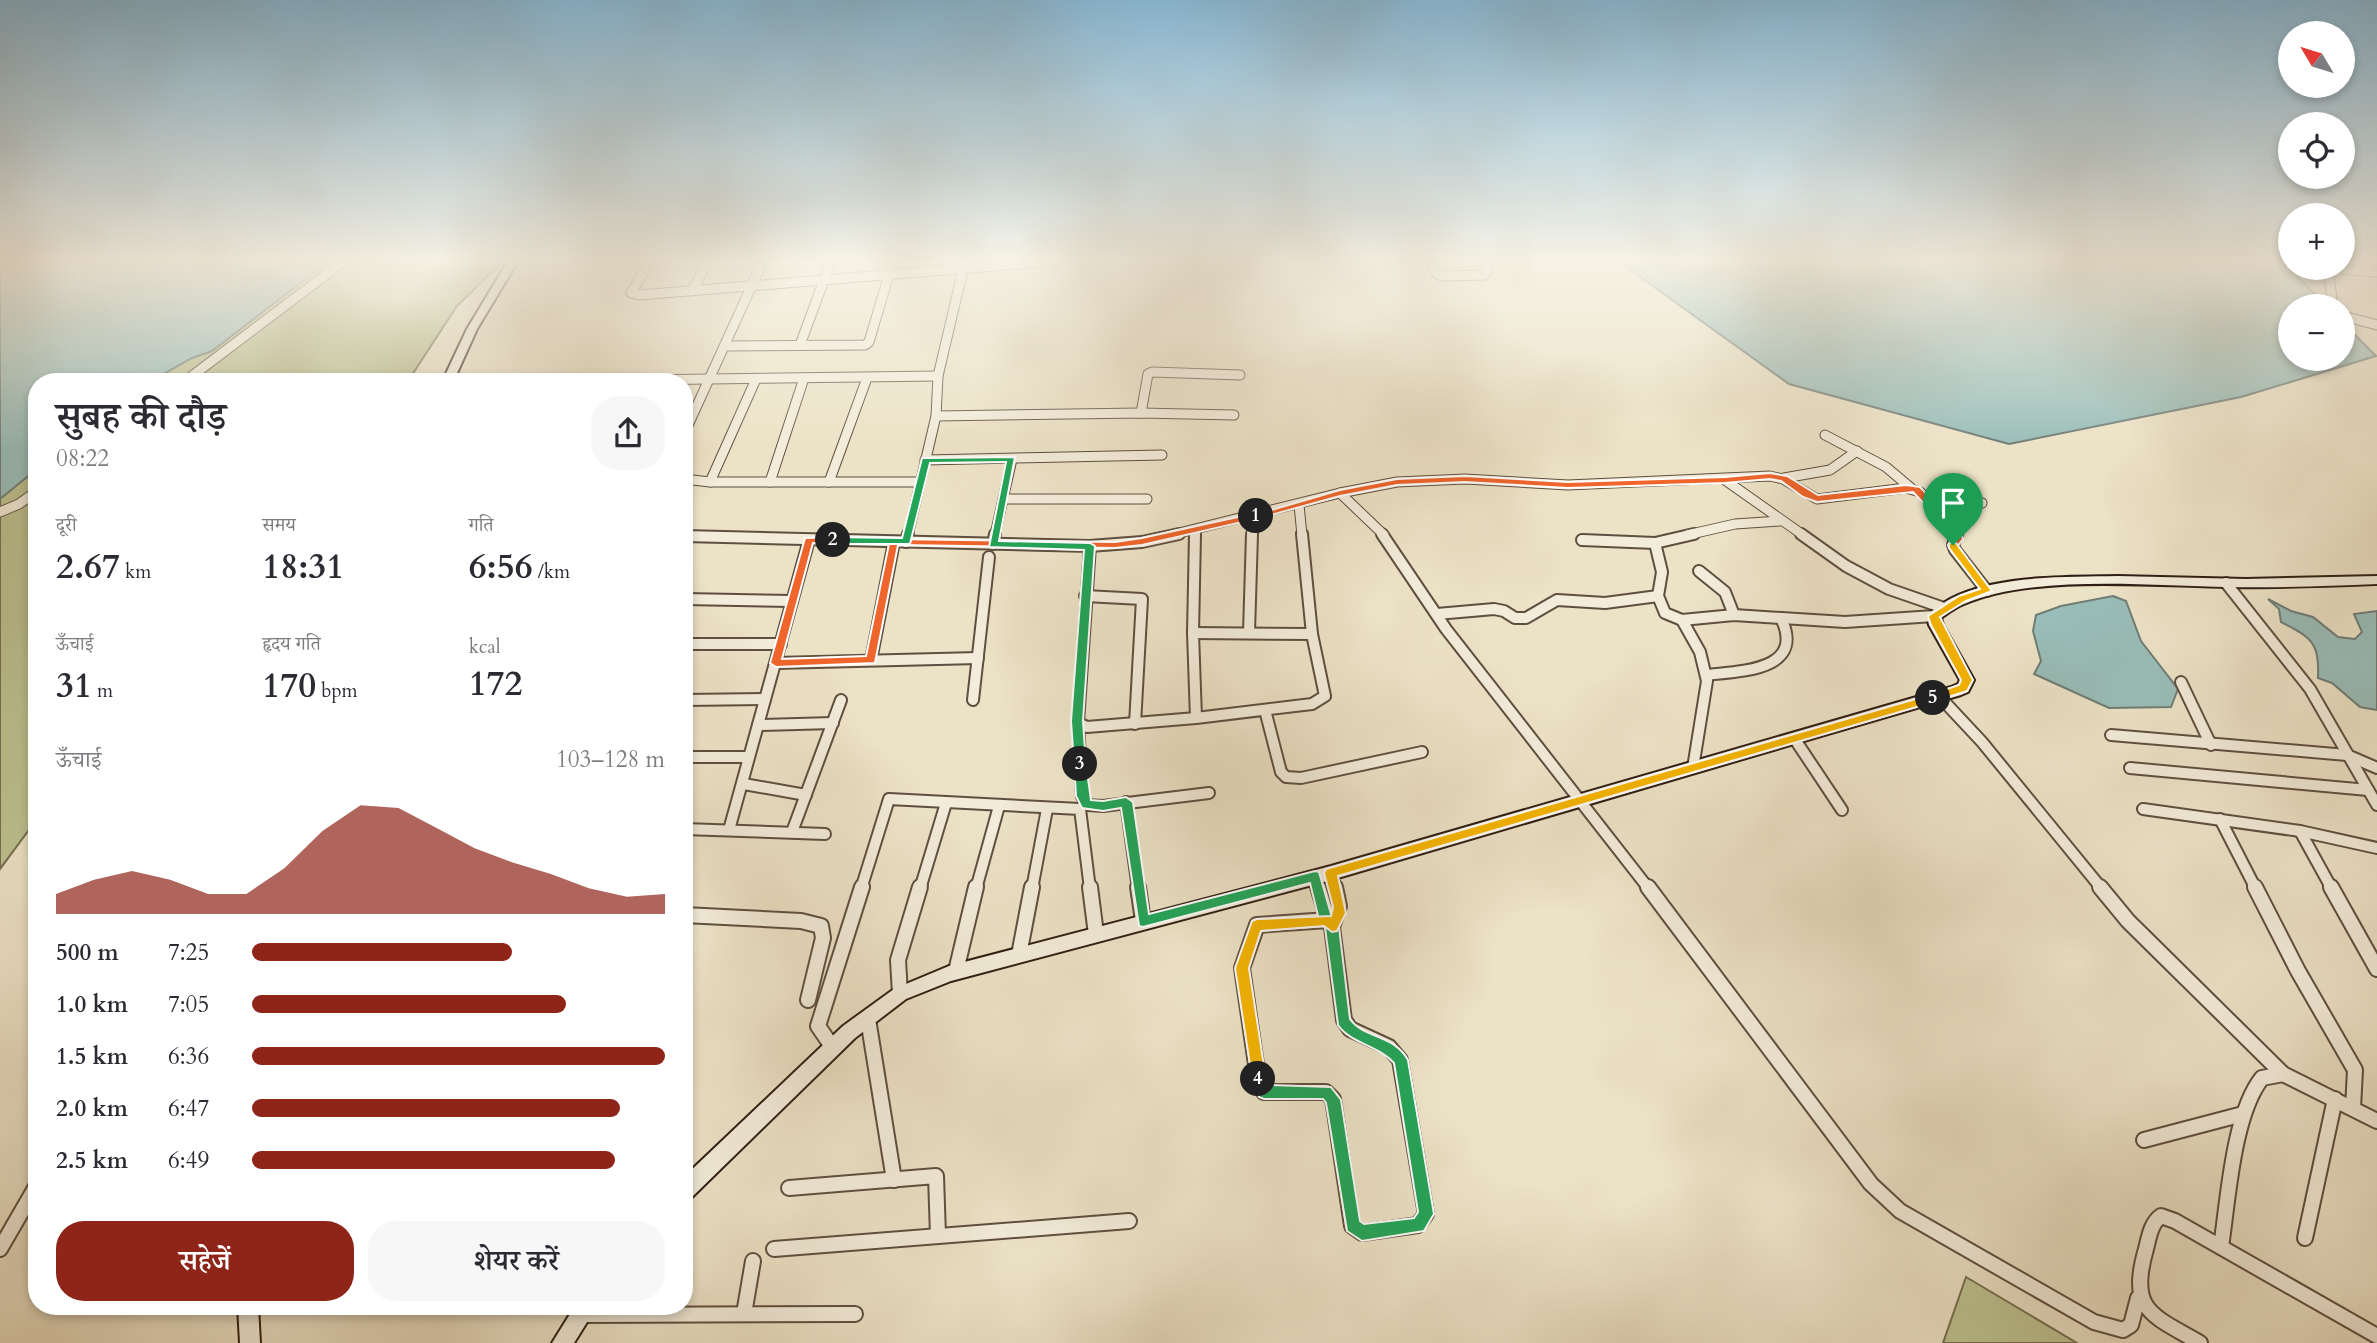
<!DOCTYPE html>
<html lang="hi">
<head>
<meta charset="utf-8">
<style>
  body { margin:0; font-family:Cardo,"Noto Serif Devanagari",serif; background:#f7f7f7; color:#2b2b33; height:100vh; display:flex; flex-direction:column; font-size:26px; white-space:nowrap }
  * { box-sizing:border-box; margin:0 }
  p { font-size:23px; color:#7c7c81 }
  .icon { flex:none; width:38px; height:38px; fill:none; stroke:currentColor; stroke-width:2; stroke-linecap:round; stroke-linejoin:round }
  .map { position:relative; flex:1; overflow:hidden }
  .side { position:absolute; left:28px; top:373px; width:665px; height:942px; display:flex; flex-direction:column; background:#fff; border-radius:28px; box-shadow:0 4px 10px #0003 }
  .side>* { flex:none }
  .needle { width:46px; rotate:308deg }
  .tools { position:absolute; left:2278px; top:21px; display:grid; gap:14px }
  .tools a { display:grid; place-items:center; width:77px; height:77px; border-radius:50%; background:#fff; box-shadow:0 4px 10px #0003; font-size:35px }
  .pin { position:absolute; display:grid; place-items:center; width:60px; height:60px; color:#fff; margin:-72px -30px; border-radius:50% 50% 50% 0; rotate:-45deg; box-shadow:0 0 7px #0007 }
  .pin .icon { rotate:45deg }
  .km { position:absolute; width:35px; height:35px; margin:-18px; border-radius:50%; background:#222; color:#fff; font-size:19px; line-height:35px; text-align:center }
  .round { display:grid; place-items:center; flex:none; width:74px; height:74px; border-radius:28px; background:#f7f7f7 }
  .summary { display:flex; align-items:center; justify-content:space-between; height:119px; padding:0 28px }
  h1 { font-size:38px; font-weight:600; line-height:52px }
  .stats { display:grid; grid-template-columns:repeat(3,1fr); gap:10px; height:119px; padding:7px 28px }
  .stats div { display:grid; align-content:center }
  .stats b { font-size:35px; font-weight:600 }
  .stats small { font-size:19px; font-weight:400 }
  .stats p { font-size:19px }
  .chart { height:196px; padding:14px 28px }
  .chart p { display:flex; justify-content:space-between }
  .chart svg { width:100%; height:126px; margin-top:7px; fill:#8f2418; opacity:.7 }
  .cta { display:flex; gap:14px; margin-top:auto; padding:14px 28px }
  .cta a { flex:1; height:80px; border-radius:28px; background:#8f2418; color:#fff; font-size:28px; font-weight:600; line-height:80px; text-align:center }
  .cta a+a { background:#f7f7f7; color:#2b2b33 }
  ul { padding:0 28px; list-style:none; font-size:23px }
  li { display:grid; grid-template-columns:112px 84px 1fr; align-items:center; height:52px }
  li i { height:18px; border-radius:9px; background:#8f2418 }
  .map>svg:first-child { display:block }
  .green { fill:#bdc291; stroke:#767052; stroke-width:2 }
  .water { fill:#99bdb8; stroke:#6f7d76; stroke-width:2 }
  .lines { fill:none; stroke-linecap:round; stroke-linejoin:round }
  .street-far2-casing { stroke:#5f4f40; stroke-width:11 }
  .street-far1-casing { stroke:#5f4f40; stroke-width:14 }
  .street-casing { stroke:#5f4f40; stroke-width:18 }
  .secondary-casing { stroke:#301e14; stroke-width:4 }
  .street-far2 { stroke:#f3ecda; stroke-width:9 }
  .street-far1 { stroke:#f3ecda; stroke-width:10 }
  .street { stroke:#f3ecda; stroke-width:14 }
  .secondary { fill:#f3ecda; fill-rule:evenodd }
  .split-1 { fill:#f0652b; stroke:#fff; stroke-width:2 }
  .split-2 { fill:#f0652b; stroke:#fff; stroke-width:2 }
  .split-3 { fill:#22a559; stroke:#fff; stroke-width:2 }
  .split-4 { fill:#22a559; stroke:#fff; stroke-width:2 }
  .split-5 { fill:#f5b400; stroke:#fff; stroke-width:2 }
  .split-6 { fill:#f5b400; stroke:#fff; stroke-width:2 }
</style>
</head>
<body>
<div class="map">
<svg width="2377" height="1343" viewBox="0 0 2377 1343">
  <rect width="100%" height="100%" fill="#ece2c6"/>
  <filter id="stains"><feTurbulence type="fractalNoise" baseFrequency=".00286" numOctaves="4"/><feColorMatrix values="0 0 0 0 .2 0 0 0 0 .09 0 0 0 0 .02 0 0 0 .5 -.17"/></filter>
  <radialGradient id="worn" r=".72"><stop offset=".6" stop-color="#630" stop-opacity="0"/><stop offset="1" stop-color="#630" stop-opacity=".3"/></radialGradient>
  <g class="green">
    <path d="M0,261H503L457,306L408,381L37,382V819L0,869Z"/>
    <path d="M1966,1277L2077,1343H1943Z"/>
  </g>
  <g class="water">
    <path d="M0,261H329L212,351L192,358L151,381L37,382V469L0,499Z"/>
    <path d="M1618,261H2281L2327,306H2291V359H2343V323L2376,356L2241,397L2009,444L1789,384Z"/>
    <path d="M2113,596L2126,601L2141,641L2178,689L2171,707L2109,708L2034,674L2041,661L2033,631L2036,615L2061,606Z"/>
    <path d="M2268,599L2291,611L2313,617L2338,637L2355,639L2362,632L2354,614L2377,611V710L2360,707L2332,683L2318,678C2319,643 2313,638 2281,622L2279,609Z"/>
  </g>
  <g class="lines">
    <g class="street-far2-casing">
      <g id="street-far2">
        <path d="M650,261L631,293L639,295L1056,261"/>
        <path d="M1432,261L1436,273L1442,276L1484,275L1488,271L1485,261"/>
        <path d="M2326,268L2377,272"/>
        <path d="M2328,268L2333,306"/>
        <path d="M692,291L708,261"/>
        <path d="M2343,316L2377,325"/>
        <path d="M800,345L831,261"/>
        <path d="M725,346L865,345L869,342L893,261"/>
        <path d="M184,382L344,261"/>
        <path d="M487,382L938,376"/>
        <path d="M1141,413L1148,374L1152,372L1240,375"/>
        <path d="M936,416L1141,413L1234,415"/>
        <path d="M684,434L763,261"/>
        <path d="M1825,435L1886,467L1911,488"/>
        <path d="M925,460L1162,455"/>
        <path d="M1784,478L1830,470L1857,451"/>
        <path d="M684,479L710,482H919"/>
        <path d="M1725,480L1803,535"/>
        <path d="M710,482L756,379"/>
        <path d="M770,482L804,378"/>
        <path d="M829,482L867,378"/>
        <path d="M1340,493L1384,535"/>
        <path d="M1003,499H1147"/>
        <path d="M1299,505L1302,535"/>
        <path d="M1937,510L1982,503"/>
        <path d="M0,512L19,504L37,491"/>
        <path d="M908,535L936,416L938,376L965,261"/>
        <path d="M995,535L1012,459"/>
        <path d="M1171,535L1340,493L1397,482L1465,479L1568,485L1770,476L1783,479L1817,499L1906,488L1920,492L1958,535"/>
        <path d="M1195,535V530"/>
        <path d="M1252,535V517"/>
        <path d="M1687,535L1735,524L1780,521"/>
      </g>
    </g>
    <g class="street-far1-casing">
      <g id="street-far1">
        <path d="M1195,534L1193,633L1196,718L1312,704L1325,696L1312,634L1302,534"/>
        <path d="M1382,534L1446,629L1649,889"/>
        <path d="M1801,534L1846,566L1889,589L1944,608"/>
        <path d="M1957,534L1953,545L1955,550L1987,591"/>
        <path d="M684,536L1090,546L1142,542L1179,534"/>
        <path d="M1582,540L1655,543L1694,534"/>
        <path d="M906,542L908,534"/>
        <path d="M1655,543L1662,572L1658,596L1665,613L1682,620L1734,615L1845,622L1934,616"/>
        <path d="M993,544L995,534"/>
        <path d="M1090,546L1078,723L1087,727L1196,718"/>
        <path d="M1699,571L1725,592L1734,615"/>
        <path d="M2226,583L2310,689L2377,805"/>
        <path d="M1085,596L1142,599L1135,724"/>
        <path d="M684,599L792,601"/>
        <path d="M1437,614L1494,609L1504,611L1515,618H1526L1557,600L1605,603L1658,596"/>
        <path d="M1682,620L1700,652L1707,681L1693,768"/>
        <path d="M1249,632L1252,534"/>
        <path d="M1193,633L1312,634"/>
        <path d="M684,644H781"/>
        <path d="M871,660L894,542"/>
        <path d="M776,663L978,658"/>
        <path d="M1706,675C1741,671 1806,671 1781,618"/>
        <path d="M2181,682L2211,745"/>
        <path d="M1939,696L1982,742L2102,889"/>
        <path d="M684,700L765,699"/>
        <path d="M973,700L989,557"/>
        <path d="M1265,710L1281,772L1286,777L1301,778L1422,752"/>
        <path d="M1078,723L1082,796L1087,805L1103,806L1209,793"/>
        <path d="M758,725L833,723"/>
        <path d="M2111,735L2347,755L2377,768"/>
        <path d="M1794,738L1842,810"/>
        <path d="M684,757H748"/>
        <path d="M2130,768L2368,790"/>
        <path d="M744,784L806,795"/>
        <path d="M1126,802L1138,889"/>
        <path d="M2143,809L2300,831L2377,848"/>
        <path d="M2220,819L2256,889"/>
        <path d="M684,829L825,834"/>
        <path d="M729,830L809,540"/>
        <path d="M2300,831L2332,889"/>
        <path d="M792,832L841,700"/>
        <path d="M1331,873L1336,889"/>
        <path d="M1315,876L1318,889"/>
        <path d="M861,889L889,799L1080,809L1090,889"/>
        <path d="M920,889L946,803"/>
        <path d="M976,889L999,806"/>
        <path d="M1032,889L1047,809"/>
      </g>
    </g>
    <g class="street-casing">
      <g id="street">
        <path d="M1090,887L1096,934"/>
        <path d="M1138,887L1143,921"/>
        <path d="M1318,887L1328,920"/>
        <path d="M1648,887L1871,1184L1900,1211L2094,1322L2123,1330L2131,1325L2138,1298"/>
        <path d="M2100,887L2128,921L2283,1074L2377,1121"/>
        <path d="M2255,887L2298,971L2355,1070L2353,1108"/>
        <path d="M2331,887L2377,969"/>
        <path d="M684,915L801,921L821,926L823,938L808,1000"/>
        <path d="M1328,920L1332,927L1344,1020L1350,1029L1389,1047L1400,1060L1426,1214L1418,1225L1362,1233L1352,1226L1333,1099L1326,1092H1264L1259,1085L1242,968L1257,925Z"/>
        <path d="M1332,927L1339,906L1335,887"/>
        <path d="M1019,955L1032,887"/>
        <path d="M956,971L976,887"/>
        <path d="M900,994L898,960L920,887"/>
        <path d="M868,1019L894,1180"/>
        <path d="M833,1048L818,1026L862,887"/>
        <path d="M2144,1140L2243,1114"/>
        <path d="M789,1188L936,1176L938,1236"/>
        <path d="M2305,1238L2335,1099"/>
        <path d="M2221,1247C2228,1201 2233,1114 2262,1078L2283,1074"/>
        <path d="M0,1249L37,1185"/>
        <path d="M774,1249L1129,1221"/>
        <path d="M744,1314L753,1261"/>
        <path d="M580,1315L855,1314"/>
        <path d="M2200,1343C2152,1315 2128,1311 2146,1249C2149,1237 2151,1223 2161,1216L2175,1221L2377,1336"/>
      </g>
    </g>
    <g class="secondary-casing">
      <g id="secondary">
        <path d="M508,261H518L477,329L453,382H442L467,329Z"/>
        <path d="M2118,576L2246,579L2377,576V584C2327,586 2278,588 2228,587C2153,586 2032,574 1964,604C1956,607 1948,613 1941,618L1943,625L1974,680L1968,692L1961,695L1331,880L951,981L906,999L855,1038L691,1198L684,1201V1177L843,1026L894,989L949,966L1331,866L1951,687L1958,684L1960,680L1929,625L1927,616L1929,613C1937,608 1944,602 1952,598C1998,575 2067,577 2118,576Z"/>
        <path d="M238,1306H258L260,1343H240Z"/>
        <path d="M575,1306H597L574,1343H552Z"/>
      </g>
    </g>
    <use href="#street-far2" class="street-far2"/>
    <use href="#street-far1" class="street-far1"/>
    <use href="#street" class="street"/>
    <use href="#secondary" class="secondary"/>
  </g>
  <linearGradient id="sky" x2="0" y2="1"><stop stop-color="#88b8d5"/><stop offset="0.58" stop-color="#f6f2e5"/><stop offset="1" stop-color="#f6f2e5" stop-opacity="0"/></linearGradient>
  <rect width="2377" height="449" fill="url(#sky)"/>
  <path class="split-1" d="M1770,473L1787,476L1818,495L1906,485L1920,487L1959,528L1963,539L1956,548H1949L1948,545L1952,539L1950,531L1913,492L1817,502L1803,497L1781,481L1770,479L1725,483L1568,488L1465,482L1397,485L1340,496L1256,519L1251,516L1340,490L1397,479L1465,476L1568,482L1725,477Z"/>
  <path class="split-2" d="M1256,513L1260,514V518L1142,545L1115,548L898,545L875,663L776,667L770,663L805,538L833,537L838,540L833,544L813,543L782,659L866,656L890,539L1115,542L1142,538Z"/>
  <path class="split-3" d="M1015,457L999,541L1090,543L1095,546L1083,721L1086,764L1080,769L1074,764L1071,721L1084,550L989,547L1006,462L930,463L910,544H833L828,540L833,537L902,538L922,458Z"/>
  <path class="split-4" d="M1080,759L1086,764L1091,800L1103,801L1126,797L1133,802L1149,914L1315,871L1319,872L1331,914L1339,927L1350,1019C1364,1039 1394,1034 1408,1060L1434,1214L1424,1231L1362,1241L1347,1231L1326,1103L1323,1099H1264L1259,1097L1251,1079L1258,1072L1263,1074L1268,1085L1331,1087L1341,1100L1360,1221L1364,1224L1414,1218L1418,1212L1394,1063C1378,1045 1351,1044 1338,1025L1325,928L1318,916L1310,883L1143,927L1139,926L1121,808L1103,811L1082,808L1076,796L1074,764Z"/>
  <path class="split-5" d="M1933,694L1937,695V701L1338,876L1346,913L1337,931L1332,932L1324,926L1261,931L1249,968L1266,1079L1263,1084H1253L1235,968L1252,921L1257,919L1331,916L1333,907L1324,873L1326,869Z"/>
  <path class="split-6" d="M1949,543H1956L1992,591L1966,601L1940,617L1973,680L1967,691L1933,702L1929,701V695L1959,685L1961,680L1931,625L1928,616L1959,596L1980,589L1949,548Z"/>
  <rect width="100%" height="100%" filter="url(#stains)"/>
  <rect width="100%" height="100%" fill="url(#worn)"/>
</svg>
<div class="tools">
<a><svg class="needle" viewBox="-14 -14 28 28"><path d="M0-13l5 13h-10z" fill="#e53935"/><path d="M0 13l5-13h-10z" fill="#7c7c81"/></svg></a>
<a><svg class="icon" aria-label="locate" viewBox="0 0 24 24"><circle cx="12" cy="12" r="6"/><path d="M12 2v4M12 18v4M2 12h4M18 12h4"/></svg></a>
<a>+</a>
<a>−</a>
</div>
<div class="pin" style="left:1953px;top:545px;background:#1e9e55"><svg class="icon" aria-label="arrive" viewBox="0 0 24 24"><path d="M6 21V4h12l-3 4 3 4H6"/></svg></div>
<b class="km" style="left:1256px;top:516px">1</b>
<b class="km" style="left:833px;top:540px">2</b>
<b class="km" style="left:1080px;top:764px">3</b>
<b class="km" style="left:1258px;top:1079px">4</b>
<b class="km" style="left:1933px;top:698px">5</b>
<section class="side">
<div class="summary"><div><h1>सुबह की दौड़</h1><p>08:22</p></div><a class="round"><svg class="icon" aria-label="share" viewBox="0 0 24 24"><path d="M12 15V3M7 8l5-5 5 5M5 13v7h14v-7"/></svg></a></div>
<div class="stats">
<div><p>दूरी</p><b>2.67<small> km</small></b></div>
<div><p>समय</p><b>18:31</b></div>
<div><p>गति</p><b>6:56<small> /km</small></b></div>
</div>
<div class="stats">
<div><p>ऊँचाई</p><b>31<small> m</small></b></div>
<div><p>हृदय गति</p><b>170<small> bpm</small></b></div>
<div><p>kcal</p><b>172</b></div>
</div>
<div class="chart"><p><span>ऊँचाई</span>103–128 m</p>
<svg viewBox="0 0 160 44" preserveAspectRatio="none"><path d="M0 44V37L10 32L20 29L30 32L40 37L50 37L60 28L70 15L80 6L90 7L100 14L110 21L120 26L130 30L140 35L150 38L160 37V44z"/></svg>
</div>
<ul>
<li><b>500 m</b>7:25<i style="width:63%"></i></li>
<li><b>1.0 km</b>7:05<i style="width:76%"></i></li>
<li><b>1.5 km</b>6:36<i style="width:100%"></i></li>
<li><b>2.0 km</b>6:47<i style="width:89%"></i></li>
<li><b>2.5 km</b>6:49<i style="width:88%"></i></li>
</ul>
<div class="cta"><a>सहेजें</a><a>शेयर करें</a></div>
</section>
</div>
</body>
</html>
